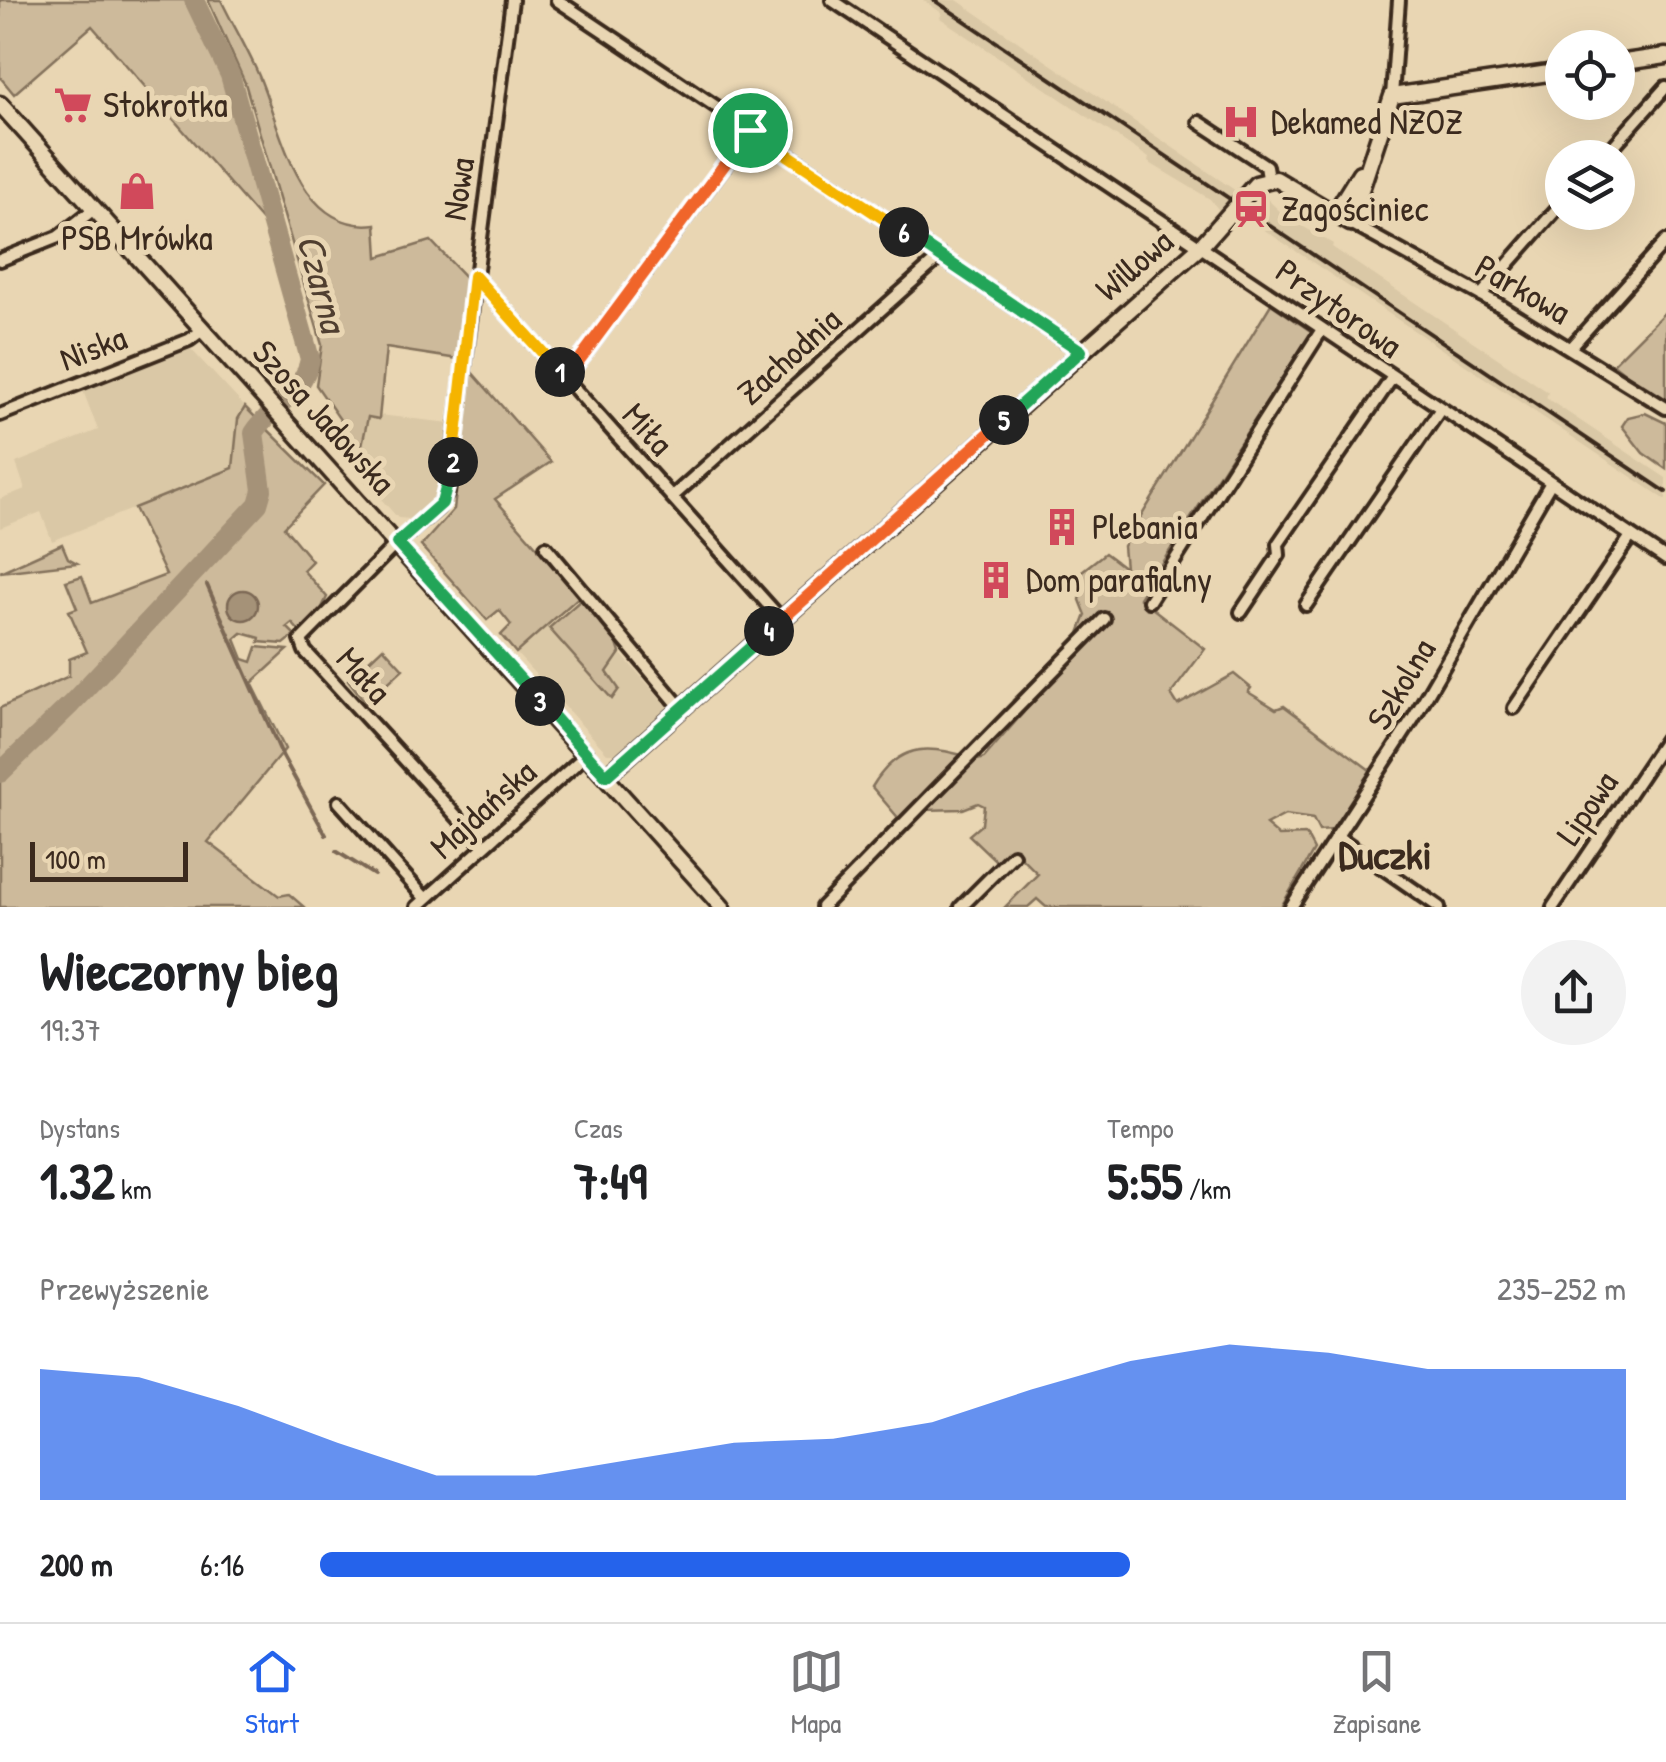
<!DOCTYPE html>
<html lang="pl">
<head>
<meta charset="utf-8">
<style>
  body { margin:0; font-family:"Patrick Hand",sans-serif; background:#f2f2f2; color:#202124; height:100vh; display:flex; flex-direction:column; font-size:38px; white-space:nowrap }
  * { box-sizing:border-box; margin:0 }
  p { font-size:32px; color:#757577 }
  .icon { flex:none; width:55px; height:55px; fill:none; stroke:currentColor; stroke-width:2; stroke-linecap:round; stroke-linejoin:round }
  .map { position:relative; height:907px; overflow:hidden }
  .side { display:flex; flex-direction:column; background:#fff; flex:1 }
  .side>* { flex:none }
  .fabs { position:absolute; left:1545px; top:30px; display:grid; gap:20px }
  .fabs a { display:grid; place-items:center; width:90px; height:90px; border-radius:50%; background:#fff; box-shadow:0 10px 40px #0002; font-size:50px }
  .scale { position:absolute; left:30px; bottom:25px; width:158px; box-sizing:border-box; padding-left:10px; border:5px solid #3b2a1e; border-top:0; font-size:28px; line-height:35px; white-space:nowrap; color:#3b2a1e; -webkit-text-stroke:8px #e9d6b3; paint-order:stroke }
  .pin { position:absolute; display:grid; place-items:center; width:85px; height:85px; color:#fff; margin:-42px; border:5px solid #fff; border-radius:50%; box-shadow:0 2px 10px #0007 }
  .km { position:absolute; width:50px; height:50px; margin:-25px; border-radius:50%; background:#222; color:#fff; font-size:28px; line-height:50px; text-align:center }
  .round { display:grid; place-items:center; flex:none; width:105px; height:105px; border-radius:52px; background:#f2f2f2 }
  .overview { display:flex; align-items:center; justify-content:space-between; height:170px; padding:0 40px }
  h1 { font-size:55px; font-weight:700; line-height:75px }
  .stats { display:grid; grid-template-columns:repeat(3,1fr); gap:15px; height:170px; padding:10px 40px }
  .stats div { display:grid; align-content:center }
  .stats b { font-size:50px; font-weight:700 }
  .stats small { font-size:28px; font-weight:400 }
  .stats p { font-size:28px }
  .chart { height:280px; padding:20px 40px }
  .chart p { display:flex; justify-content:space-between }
  .chart svg { width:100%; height:180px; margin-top:10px; fill:#2563eb; opacity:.7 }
  ul { padding:0 40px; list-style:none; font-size:32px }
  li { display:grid; grid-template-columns:160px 120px 1fr; align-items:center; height:75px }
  li i { height:25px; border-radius:12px; background:#2563eb }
  .tabs { display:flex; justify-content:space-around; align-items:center; height:140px; border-top:2px solid #e0e0e0; background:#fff; font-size:28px; color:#757577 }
  .tabs a { display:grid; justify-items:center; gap:5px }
  .tabs .on { color:#2563eb }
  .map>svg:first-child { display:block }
  .built { fill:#dac8a6 }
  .green { fill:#cdba9b; stroke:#84725c; stroke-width:2.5 }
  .water { fill:#a59278; stroke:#7b6854; stroke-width:2.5 }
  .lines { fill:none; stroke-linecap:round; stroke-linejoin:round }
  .stream { stroke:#7b6854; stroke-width:4 }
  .river { stroke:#a59278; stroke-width:20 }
  .street-casing { stroke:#3b2a1e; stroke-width:18 }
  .secondary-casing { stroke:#3b2a1e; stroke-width:21 }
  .street { stroke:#e9d6b3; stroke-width:10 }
  .secondary { stroke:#e9d6b3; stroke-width:14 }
  .rail { stroke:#3b2a1e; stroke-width:4 }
  .split-1-casing { stroke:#fff; stroke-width:20 }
  .split-2-casing { stroke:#fff; stroke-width:20 }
  .split-3-casing { stroke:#fff; stroke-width:20 }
  .split-4-casing { stroke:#fff; stroke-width:20 }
  .split-5-casing { stroke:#fff; stroke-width:20 }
  .split-6-casing { stroke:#fff; stroke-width:20 }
  .split-7-casing { stroke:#fff; stroke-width:20 }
  .split-1 { stroke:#f0652b; stroke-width:12 }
  .split-2 { stroke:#f5b400; stroke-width:12 }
  .split-3 { stroke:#22a559; stroke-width:12 }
  .split-4 { stroke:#22a559; stroke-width:12 }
  .split-5 { stroke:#f0652b; stroke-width:12 }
  .split-6 { stroke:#22a559; stroke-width:12 }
  .split-7 { stroke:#f5b400; stroke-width:12 }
  .labels { text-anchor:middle; stroke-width:10; stroke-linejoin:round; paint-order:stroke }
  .poi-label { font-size:35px; fill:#3b2a1e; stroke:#e9d6b3; text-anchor:start }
  .street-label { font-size:35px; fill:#3b2a1e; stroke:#e9d6b3 }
  .water-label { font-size:38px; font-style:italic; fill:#503f30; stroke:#e9d6b3 }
  .quarter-label { font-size:40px; font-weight:bold; fill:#3b2a1e; stroke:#e9d6b3 }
</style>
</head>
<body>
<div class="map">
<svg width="1666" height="907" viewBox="0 0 1666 907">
  <rect width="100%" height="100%" fill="#e9d6b3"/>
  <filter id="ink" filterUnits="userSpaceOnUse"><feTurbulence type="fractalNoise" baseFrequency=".01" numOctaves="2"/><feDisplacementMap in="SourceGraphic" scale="20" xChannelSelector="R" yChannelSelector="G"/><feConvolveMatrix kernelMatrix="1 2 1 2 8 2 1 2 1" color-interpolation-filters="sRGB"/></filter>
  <g filter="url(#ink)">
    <g class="built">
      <path d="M923,0H957L1239,193L1222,214L1210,199L1148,162L1149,158L940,18L942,13Z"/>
      <path d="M1264,196L1285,216L1333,244L1332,247L1548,392L1546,398L1666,478V500L1266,231L1245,215Z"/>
      <path d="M188,346L245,407L238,419L234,468L52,541L41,512L0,528V499L25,489L16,463L98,430L82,388Z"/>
      <path d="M379,415L450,423L437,498L425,513L412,519L398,518L365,481L357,462L368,417L378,419Z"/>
      <path d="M547,625L612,699L619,689L607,672L620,653L669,708L618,753H607L516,653Z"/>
    </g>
    <g class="green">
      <path d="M0,0H188L225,77L271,231L92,26L14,94L0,77Z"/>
      <path d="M208,0H221C233,25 248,50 259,76C282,130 298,234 376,224L378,257L431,241L468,280L458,359L386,348L379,419L368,417L361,450L316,385L322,345L245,83Z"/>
      <path d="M1271,304L1312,332L1139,598L1205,649L1171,694L1178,705L1234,674L1251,688L1248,692L1276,709L1284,706L1374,773L1332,830L1319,831L1313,819L1285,815L1266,825L1279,836L1306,835L1314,850L1281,907H1046L1037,899L1028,907H1005L1038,874L1014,850L996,861L969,835L982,824L984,806L978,803L963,809L923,810L906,827L872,787C900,740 931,745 978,760L984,758L1023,713L1013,700L1078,636L1086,615L1080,600L1082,591L1065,592L1082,571L1105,553L1125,568L1123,546Z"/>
      <path d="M1666,311V405L1613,364Z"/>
      <path d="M471,371L551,462L495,499L580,596L516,653L501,635L511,625L499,610L487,620L421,546L454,509Z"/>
      <path d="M245,407L324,485L284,527L312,561L303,570L327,597L319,614L300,632L292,623L287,627L295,635L284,644L259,642L260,638L242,633L235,639L243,659L252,662L257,647L288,650L252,683L285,749L208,842L279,896L289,894L304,907H0V708L69,676V659L87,652L69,611L77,608L66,581L82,576L92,603L166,575L134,508L233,468L238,419Z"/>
      <path d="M1645,413L1666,423V469L1643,453L1622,426L1628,417Z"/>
      <path d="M62,544L68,558L77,563L0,572Z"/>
      <path d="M582,599L614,634L620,653L607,672L619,689L612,699L549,628Z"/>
      <path d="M383,647L403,669L366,703L348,680Z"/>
    </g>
    <circle class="water" cx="243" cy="605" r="15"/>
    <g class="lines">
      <g class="stream">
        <path d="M199,568L202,575"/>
        <path d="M207,585L283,757L326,835"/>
        <path d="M336,851L374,875"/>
        <path d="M429,906V907"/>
      </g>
      <path class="river" d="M0,773L71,704L258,504L262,490L254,433C271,406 304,393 310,359L230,75L194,0"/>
      <g class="street-casing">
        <g id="street">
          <path d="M557,0L1081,351"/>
          <path d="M832,0L1666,559"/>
          <path d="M1392,96L1399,0"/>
          <path d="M1199,122L1266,166L1268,178"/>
          <path d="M1603,158L1666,87"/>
          <path d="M1350,223L1499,305L1666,408"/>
          <path d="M0,260L58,237L94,209"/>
          <path d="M474,276L782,620"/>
          <path d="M1481,295L1562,203"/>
          <path d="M1570,348L1666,241"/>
          <path d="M566,378L750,131"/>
          <path d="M0,415L189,340L204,329"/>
          <path d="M672,497L941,256"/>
          <path d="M546,547L682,709"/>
          <path d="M1149,601L1321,331"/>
          <path d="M1306,605L1440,410"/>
          <path d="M1241,612L1279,555L1278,544L1392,378"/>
          <path d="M1514,708L1631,536"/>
          <path d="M339,802L425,898"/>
          <path d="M1338,837L1439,907"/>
          <path d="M483,845L305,651L301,640L397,543L438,508L448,492L512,0"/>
          <path d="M417,907L587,754"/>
          <path d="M822,907L1104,619"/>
          <path d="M961,907L1013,855"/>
          <path d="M1291,907L1413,719L1550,484"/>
          <path d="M1553,907L1666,739"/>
        </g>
      </g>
      <g class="secondary-casing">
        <g id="secondary">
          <path d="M1618,63L1666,56"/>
          <path d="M0,104L722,907"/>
          <path d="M1334,215L1360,173"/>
          <path d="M606,776L1201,246L1256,184L1276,179L1350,223L1392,96L1562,71"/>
        </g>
      </g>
      <use href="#street" class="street"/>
      <use href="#secondary" class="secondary"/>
      <path class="rail" d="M934,0L1666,492"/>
    </g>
  </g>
  <g class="lines" filter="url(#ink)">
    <g class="split-1-casing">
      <path id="split-1" d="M560,372L566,378L750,130"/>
    </g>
    <g class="split-2-casing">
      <path id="split-2" d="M453,462L474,276L560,372"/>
    </g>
    <g class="split-3-casing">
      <path id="split-3" d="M453,462L442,503L397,543L540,701"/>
    </g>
    <g class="split-4-casing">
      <path id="split-4" d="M540,701L606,776L769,631"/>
    </g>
    <g class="split-5-casing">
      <path id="split-5" d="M769,631L1004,420"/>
    </g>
    <g class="split-6-casing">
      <path id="split-6" d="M904,232L1081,351L1004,420"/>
    </g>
    <g class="split-7-casing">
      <path id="split-7" d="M750,130L904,232"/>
    </g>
    <use href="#split-1" class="split-1"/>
    <use href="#split-2" class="split-2"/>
    <use href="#split-3" class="split-3"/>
    <use href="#split-4" class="split-4"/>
    <use href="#split-5" class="split-5"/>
    <use href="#split-6" class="split-6"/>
    <use href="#split-7" class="split-7"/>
  </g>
  <defs>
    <g id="supermarket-bare" transform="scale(3)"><path d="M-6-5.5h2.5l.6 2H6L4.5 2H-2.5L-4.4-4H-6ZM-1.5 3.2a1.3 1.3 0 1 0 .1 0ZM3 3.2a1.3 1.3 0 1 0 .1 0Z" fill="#d1495b" stroke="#e9d6b3" stroke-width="2.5" paint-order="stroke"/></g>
    <g id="hospital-bare" transform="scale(3)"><path d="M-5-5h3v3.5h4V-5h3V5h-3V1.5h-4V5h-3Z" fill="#d1495b" stroke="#e9d6b3" stroke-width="2.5" paint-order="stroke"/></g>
    <g id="shop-bare" transform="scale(3)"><path d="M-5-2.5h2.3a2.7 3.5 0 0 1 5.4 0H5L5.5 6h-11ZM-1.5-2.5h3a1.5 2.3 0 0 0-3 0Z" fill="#d1495b" stroke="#e9d6b3" stroke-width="2.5" paint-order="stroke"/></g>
    <g id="station-bare" transform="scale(3)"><path d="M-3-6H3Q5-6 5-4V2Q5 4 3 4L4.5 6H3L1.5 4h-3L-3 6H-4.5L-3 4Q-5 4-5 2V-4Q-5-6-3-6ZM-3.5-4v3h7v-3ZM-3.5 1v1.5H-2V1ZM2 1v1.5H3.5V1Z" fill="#d1495b" stroke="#e9d6b3" stroke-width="2.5" paint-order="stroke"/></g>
    <g id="building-bare" transform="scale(3)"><path d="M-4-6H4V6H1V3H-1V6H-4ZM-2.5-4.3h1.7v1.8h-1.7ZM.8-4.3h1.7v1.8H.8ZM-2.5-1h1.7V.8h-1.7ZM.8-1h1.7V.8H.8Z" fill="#d1495b" stroke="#e9d6b3" stroke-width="2.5" paint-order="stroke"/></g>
  </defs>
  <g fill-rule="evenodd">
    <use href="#supermarket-bare" x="73" y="105"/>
    <use href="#hospital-bare" x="1241" y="122"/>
    <use href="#shop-bare" x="137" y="191"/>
    <use href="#station-bare" x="1251" y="209"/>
    <use href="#building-bare" x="1062" y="527"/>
    <use href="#building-bare" x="996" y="580"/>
  </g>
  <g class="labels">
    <g class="poi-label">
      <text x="103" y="117">Stokrotka</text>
      <text x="1271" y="134">Dekamed NZOZ</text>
      <text x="1281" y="221">Zagościniec</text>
      <text x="137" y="250" text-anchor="middle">PSB Mrówka</text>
      <text x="1092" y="539">Plebania</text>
      <text x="1026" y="592">Dom parafialny</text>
    </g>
    <g class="street-label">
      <text transform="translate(458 189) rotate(-82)" y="12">Nowa</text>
      <text transform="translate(1134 265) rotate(-41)" y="12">Willowa</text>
      <text transform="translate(1523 289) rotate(30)" y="12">Parkowa</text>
      <text transform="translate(1339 308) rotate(35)" y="12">Przytorowa</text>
      <text transform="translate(93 348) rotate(-21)" y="12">Niska</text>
      <text transform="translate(789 356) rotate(-42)" y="12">Zachodnia</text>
      <text transform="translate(324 417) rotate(48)" y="12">Szosa Jadowska</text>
      <text transform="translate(648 429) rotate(48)" y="12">Miła</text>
      <text transform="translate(364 675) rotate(48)" y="12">Mała</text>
      <text transform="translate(1401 684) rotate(-59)" y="12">Szkolna</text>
      <text transform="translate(1587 808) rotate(-56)" y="12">Lipowa</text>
      <text transform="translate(483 809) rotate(-42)" y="12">Majdańska</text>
    </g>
    <g class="water-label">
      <text transform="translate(322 283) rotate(75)" y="13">Czarna</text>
    </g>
    <g class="quarter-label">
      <text x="1385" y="869">Duczki</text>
    </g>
  </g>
</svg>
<div class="fabs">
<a><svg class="icon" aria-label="locate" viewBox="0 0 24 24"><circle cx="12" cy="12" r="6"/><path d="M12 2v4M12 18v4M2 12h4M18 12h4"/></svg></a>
<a><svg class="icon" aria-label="layers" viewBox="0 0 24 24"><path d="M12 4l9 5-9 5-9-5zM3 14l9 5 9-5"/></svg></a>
</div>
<div class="scale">100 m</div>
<div class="pin" style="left:750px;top:130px;background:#1e9e55"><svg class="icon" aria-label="arrive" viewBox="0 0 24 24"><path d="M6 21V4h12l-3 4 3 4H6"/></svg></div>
<b class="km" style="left:560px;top:372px">1</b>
<b class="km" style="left:453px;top:462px">2</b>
<b class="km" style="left:540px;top:701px">3</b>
<b class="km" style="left:769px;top:631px">4</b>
<b class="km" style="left:1004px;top:420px">5</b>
<b class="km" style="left:904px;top:232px">6</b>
</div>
<section class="side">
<div class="overview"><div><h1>Wieczorny bieg</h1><p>19:37</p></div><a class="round"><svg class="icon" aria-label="share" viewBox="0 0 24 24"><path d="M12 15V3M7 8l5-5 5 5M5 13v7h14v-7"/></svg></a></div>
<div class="stats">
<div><p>Dystans</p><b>1.32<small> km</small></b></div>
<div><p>Czas</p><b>7:49</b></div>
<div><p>Tempo</p><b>5:55<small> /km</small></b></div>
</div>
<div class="chart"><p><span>Przewyższenie</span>235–252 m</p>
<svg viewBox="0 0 160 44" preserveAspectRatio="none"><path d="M0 44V12L10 14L20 21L30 30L40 38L50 38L60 34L70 30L80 29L90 25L100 17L110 10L120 6L130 8L140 12L150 12L160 12V44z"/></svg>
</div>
<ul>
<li><b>200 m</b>6:16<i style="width:62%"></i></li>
</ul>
</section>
<nav class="tabs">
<a class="on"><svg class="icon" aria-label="home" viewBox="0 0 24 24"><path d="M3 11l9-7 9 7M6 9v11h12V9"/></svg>Start</a>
<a><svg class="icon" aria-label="map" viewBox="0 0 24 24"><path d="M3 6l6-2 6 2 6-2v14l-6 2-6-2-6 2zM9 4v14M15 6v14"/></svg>Mapa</a>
<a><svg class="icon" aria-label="saved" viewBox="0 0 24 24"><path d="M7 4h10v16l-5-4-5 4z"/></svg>Zapisane</a>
</nav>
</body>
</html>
